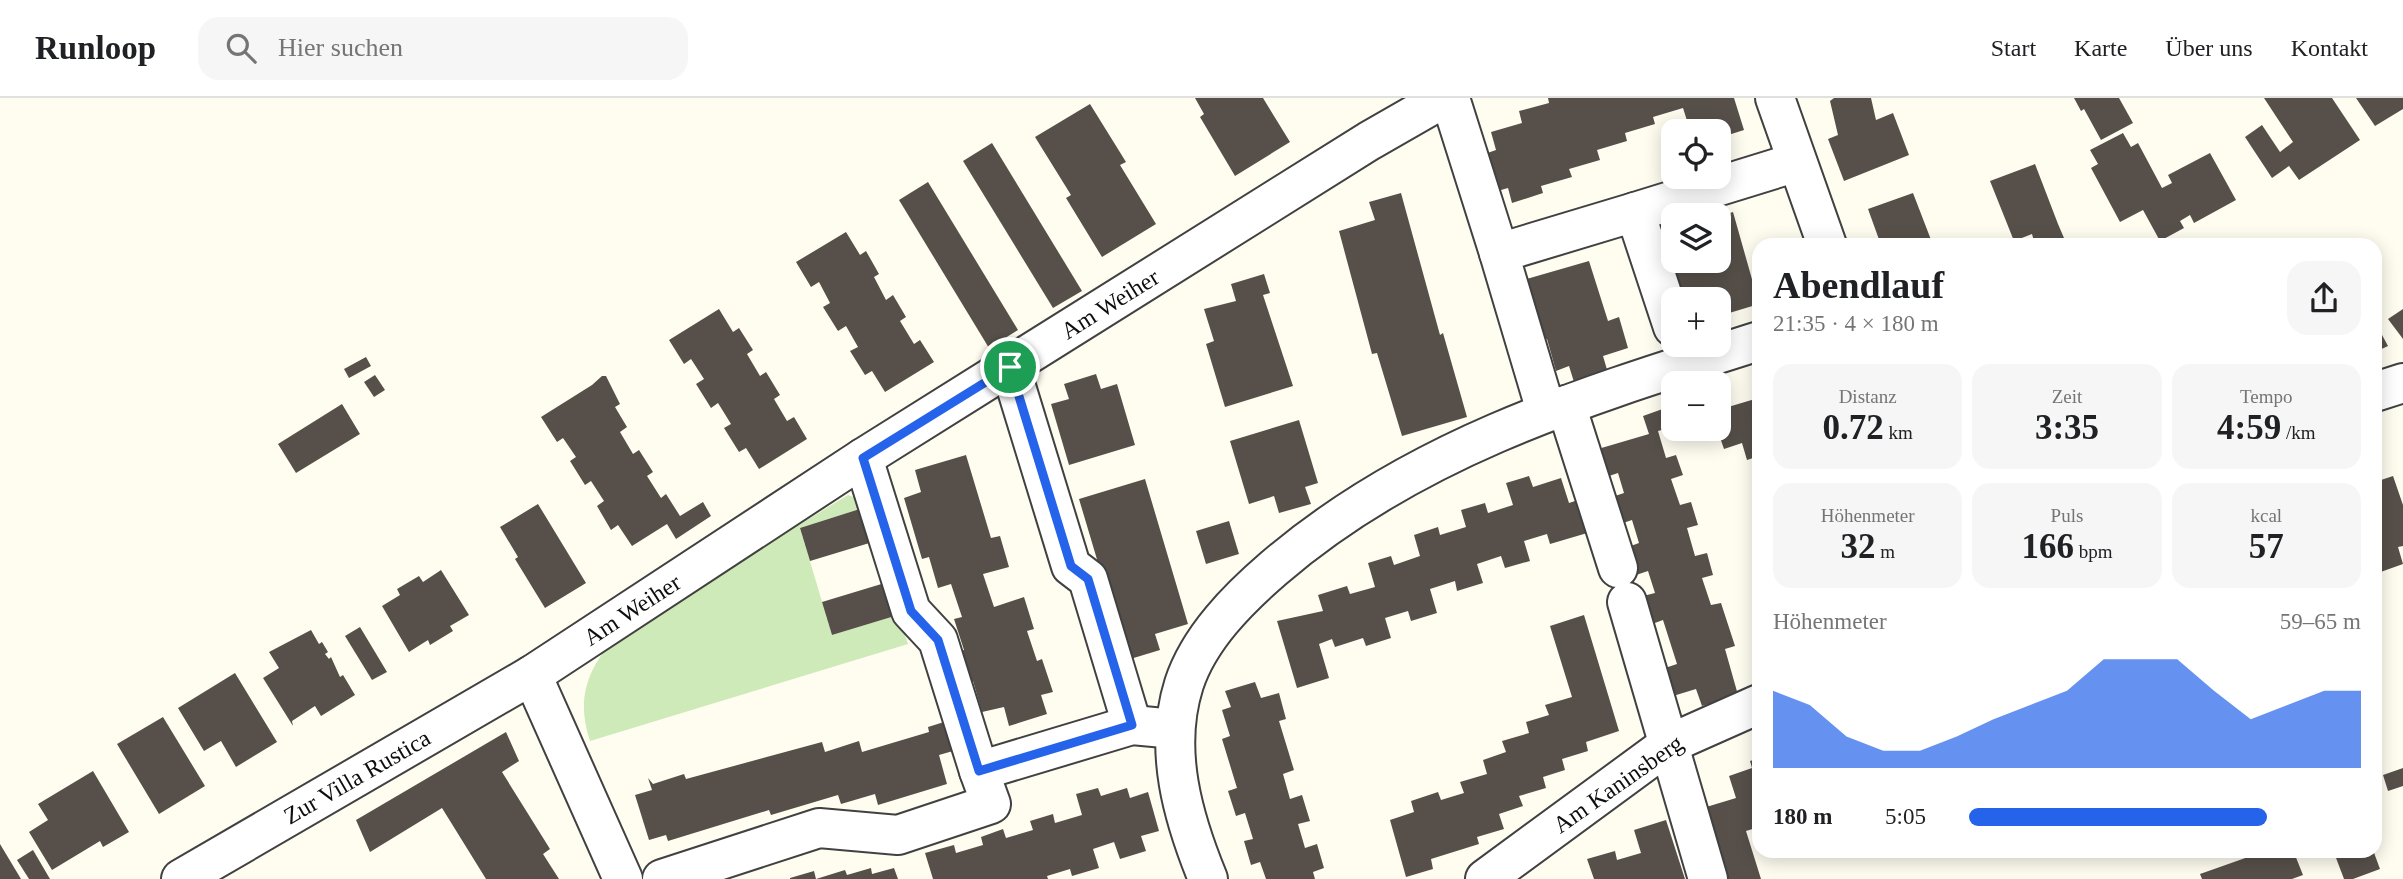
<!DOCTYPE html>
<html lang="de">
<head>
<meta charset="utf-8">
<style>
  body { margin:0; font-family:Georgia,serif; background:#f6f6f6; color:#202124; height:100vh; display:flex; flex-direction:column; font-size:26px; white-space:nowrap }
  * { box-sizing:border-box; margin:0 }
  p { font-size:23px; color:#757577 }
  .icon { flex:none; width:38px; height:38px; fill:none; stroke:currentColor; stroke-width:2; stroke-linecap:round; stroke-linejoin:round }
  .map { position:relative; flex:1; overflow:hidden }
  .drawer { position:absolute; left:1752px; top:140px; width:630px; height:620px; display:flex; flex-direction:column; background:#fff; border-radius:21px; box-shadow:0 4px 18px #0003 }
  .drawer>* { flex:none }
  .buttons { position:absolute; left:1661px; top:21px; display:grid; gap:14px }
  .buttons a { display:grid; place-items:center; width:70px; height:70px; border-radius:14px; background:#fff; box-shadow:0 4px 18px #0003; font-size:35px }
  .pin { position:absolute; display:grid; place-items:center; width:60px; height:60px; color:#fff; margin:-30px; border:4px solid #fff; border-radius:50%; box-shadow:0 2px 7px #0007 }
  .round { display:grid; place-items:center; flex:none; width:74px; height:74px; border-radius:21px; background:#f6f6f6 }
  .head { display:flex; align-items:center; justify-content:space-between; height:119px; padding:0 21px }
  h1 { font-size:38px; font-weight:700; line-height:52px }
  .metrics { display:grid; grid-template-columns:repeat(3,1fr); gap:10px; height:119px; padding:7px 21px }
  .metrics div { display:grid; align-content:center; border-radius:18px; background:#f6f6f6; text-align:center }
  .metrics b { font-size:35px; font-weight:700 }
  .metrics small { font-size:19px; font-weight:400 }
  .metrics p { font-size:19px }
  .chart { height:196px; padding:14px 21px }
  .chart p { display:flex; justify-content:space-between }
  .chart svg { width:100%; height:126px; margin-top:7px; fill:#2563eb; opacity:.7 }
  ul { padding:0 21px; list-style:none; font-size:23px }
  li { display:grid; grid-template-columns:112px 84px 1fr; align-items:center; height:52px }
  li i { height:18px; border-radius:9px; background:#2563eb }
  header { display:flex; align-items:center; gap:42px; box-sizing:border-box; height:98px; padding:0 35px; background:#fff; border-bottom:2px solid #e0e0e0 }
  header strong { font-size:33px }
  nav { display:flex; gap:38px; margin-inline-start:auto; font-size:24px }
  .search { width:490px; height:63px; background:#f6f6f6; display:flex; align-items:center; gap:18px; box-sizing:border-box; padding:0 24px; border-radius:21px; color:#757577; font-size:26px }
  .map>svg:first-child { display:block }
  .green { fill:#cfeab9 }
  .building { fill:#57504a }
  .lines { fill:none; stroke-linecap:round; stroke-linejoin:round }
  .minor-casing { stroke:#414141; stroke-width:42 }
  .minor { stroke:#fff; stroke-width:38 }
  .route-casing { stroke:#fff; stroke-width:14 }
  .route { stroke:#2563eb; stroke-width:9 }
  .labels { text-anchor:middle; stroke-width:7; stroke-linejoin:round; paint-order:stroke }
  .street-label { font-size:24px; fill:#0e0e0e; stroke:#fff }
</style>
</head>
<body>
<header>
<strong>Runloop</strong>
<div class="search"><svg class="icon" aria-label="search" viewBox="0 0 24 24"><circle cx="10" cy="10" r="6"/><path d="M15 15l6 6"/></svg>Hier suchen</div>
<nav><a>Start</a><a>Karte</a><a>Über uns</a><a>Kontakt</a></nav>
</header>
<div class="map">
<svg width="2403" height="781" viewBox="0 0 2403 781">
  <rect width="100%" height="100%" fill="#fffdf0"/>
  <path class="green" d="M848,397L865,403L866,409L800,430L832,537L898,517L908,546L590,643C576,601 587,572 615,539Z"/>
  <g class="building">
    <path d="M1195,0H1263L1290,44L1235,78L1200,19L1204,16Z"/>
    <path d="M1548,0H1734L1744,32L1725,38L1720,22L1690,32L1683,10L1653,19L1655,26L1625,35L1627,43L1597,52L1600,62L1569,71L1572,79L1541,88L1543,95L1512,105L1508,90L1487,96L1476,59L1496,52L1491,34L1522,25L1519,13L1549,5Z"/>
    <path d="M1834,0H1871L1876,22L1893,15L1909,57L1844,83L1828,41L1838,37L1830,3Z"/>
    <path d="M2074,0H2119L2133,25L2101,42L2084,11L2081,13Z"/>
    <path d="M2264,0H2332L2360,42L2299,82L2289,68L2272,80L2245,39L2262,27L2280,54L2293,44Z"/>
    <path d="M2356,0H2403V11L2375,28Z"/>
    <path d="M1090,6L1126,64L1120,67L1156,126L1102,159L1066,100L1071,97L1035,39Z"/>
    <path d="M2123,35L2131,49L2138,45L2162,90L2172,85L2168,77L2210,55L2236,102L2194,125L2190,117L2180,123L2184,130L2160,143L2143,112L2120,124L2091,70L2098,66L2090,52Z"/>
    <path d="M992,45L1082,193L1053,210L963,63Z"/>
    <path d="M2035,66L2058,126L2067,147H2035L2032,136L2014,143L1990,83Z"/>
    <path d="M928,84L1018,232L989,250L899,102Z"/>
    <path d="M1401,95L1440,237L1443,235L1467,319L1402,338L1377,255L1372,256L1339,133L1375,122L1369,104Z"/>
    <path d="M1913,95L1933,147H1881L1868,111Z"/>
    <path d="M1709,101L1714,117H1679Z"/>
    <path d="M1733,114L1759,206L1726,216L1730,232L1718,236V201H1682L1662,136L1673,132V163H1718V119Z"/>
    <path d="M846,134L860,157L866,153L879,176L874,179L886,202L893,197L906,219L900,223L914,246L920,242L934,264L885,294L872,273L865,277L850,253L858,249L846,228L838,233L823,209L830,205L819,184L811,189L796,164Z"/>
    <path d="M1589,163L1608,223L1619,219L1628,250L1603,258L1608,275L1574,284L1569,268L1556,273L1547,241L1539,244L1520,183Z"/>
    <path d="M1264,176L1270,195L1263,197L1293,288L1225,309L1206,246L1214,243L1204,211L1236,203L1231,186Z"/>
    <path d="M719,211L733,234L739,230L753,252L747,256L760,278L766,274L780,297L774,301L787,323L794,319L807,341L759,371L746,350L739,354L724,330L731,326L718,305L711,310L696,286L704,281L691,261L684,266L669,242Z"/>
    <path d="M2403,211V241L2388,221Z"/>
    <path d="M2375,224L2388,248L2375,254Z"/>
    <path d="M366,259L371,268L349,280L344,271Z"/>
    <path d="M1096,276L1101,291L1117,286L1135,347L1069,367L1051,306L1069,301L1064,286Z"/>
    <path d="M375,277L385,292L374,299L364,284Z"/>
    <path d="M602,278H606L620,306L615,309L627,329L620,334L633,356L639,352L653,374L647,378L661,400L666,396L680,418L703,404L711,418L676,441L667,426L632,448L618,427L611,432L597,408L604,403L591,383L585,387L570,363L576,359L563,340L557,344L541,319L592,287Z"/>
    <path d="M1755,301L1759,309V358L1747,362L1742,345L1724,351L1717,331L1718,312Z"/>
    <path d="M342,306L360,336L296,375L278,346Z"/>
    <path d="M1671,308L1673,329L1658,333L1666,360L1676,357L1683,377L1671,381L1680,407L1691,404L1698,427L1687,430L1695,458L1707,455L1713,477L1702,480L1711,507L1721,505L1735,548L1725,551L1738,597L1702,608L1696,591L1673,598L1665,570L1677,566L1663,522L1652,526L1643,498L1655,495L1648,473L1636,477L1628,449L1639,445L1632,422L1620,426L1612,399L1624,395L1618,375L1606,379L1598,351L1649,336L1643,318Z"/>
    <path d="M1299,322L1318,385L1305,389L1311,406L1279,415L1274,398L1249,406L1230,343Z"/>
    <path d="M966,357L991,440L1000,438L1009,469L983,476L994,509L1024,499L1034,531L1027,533L1037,563L1042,561L1053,594L1041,597L1047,616L1009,628L1004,609L982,614L973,583L969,584L959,554L964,552L954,521L962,519L951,486L938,490L929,459L922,461L904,400L921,394L915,372Z"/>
    <path d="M1529,378L1533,389L1561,380L1569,405L1584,400L1594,433L1550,446L1547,436L1524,443L1530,463L1505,470L1501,458L1477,466L1483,485L1457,493L1455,483L1430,491L1437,515L1411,523L1408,513L1385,520L1391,540L1366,548L1363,540L1335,549L1332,541L1319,546L1329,580L1297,590L1277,523L1323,513L1318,497L1347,488L1350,496L1375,489L1368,465L1391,458L1394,467L1420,458L1414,437L1438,429L1440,437L1466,429L1461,412L1485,405L1488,415L1513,407L1506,385Z"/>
    <path d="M2393,378L2403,407V448L2398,449L2403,466L2375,476V384Z"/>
    <path d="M1145,381L1188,526L1155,536L1160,552L1127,562L1079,401Z"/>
    <path d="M538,406L586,485L545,510L515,461L518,459L500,429Z"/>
    <path d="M866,409L876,443L810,463L800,430Z"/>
    <path d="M1229,423L1239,456L1206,466L1196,433Z"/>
    <path d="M441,472L469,517L450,528L453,533L430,547L428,542L409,554L382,508L400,497L397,491L419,478L423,484Z"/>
    <path d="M888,484L898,517L832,537L822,504Z"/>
    <path d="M1584,517L1619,633L1586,644L1588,653L1562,661L1565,672L1543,679L1546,690L1519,698L1523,708L1499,716L1504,731L1477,739L1479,746L1431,761L1433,771L1406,779L1390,722L1414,714L1411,703L1438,694L1441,702L1464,695L1460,684L1487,676L1483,662L1506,654L1502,643L1529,635L1526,624L1549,617L1545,607L1572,599L1550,528Z"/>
    <path d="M360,529L387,574L372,582L345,538Z"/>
    <path d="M311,532L319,546L322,544L328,554L325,556L329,561L331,559L340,579L343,577L355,597L321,618L315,608L292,623L293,628L263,580L279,570L269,554Z"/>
    <path d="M235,575L277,644L236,669L221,643L204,653L178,610Z"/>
    <path d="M1255,584L1261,600L1279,595L1286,621L1279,623L1294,672L1283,676L1290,701L1302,697L1310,723L1298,726L1305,750L1317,746L1324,770L1313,774L1315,781H1266L1260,764L1251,767L1244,743L1253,741L1245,715L1236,718L1228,693L1237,690L1222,641L1230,638L1222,612L1231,609L1225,593Z"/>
    <path d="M163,619L205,688L159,716L117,646Z"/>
    <path d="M944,624L953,653L939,657L947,686L878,707L875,696L841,706L838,697L771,717L769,712L668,743L666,737L649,742L635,697L652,692L648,680L653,686L684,676L686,681L822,644L825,654L859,643L862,654L929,634L928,629Z"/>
    <path d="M506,634L519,663L502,674L550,751L543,756L559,781H486L442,710L370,754L356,722Z"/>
    <path d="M1759,660V729L1746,733L1761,781H1725L1703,710L1736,700L1729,678L1752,670L1750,663Z"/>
    <path d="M2403,670V688L2388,693L2383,677Z"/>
    <path d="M93,673L129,734L103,749L100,743L52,772L29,734L48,722L38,706Z"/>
    <path d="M1098,690L1101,698L1127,690L1130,700L1148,694L1159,733L1141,738L1146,753L1120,761L1114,744L1093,751L1099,770L1072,778L1070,771L1047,778L1048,781H933L925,755L954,747L956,755L983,747L981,739L1003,731L1006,740L1033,732L1030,723L1053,716L1055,725L1082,717L1076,696Z"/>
    <path d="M1666,722L1685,781H1594L1587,761L1615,753L1617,762L1641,755L1634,732Z"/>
    <path d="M0,746L21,781H0Z"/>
    <path d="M33,752L50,781H29L17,762Z"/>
    <path d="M2268,752H2293L2303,777L2292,781H2202L2200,776Z"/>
    <path d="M2333,752H2373L2380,771L2353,781H2344Z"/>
    <path d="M871,770L872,776L894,770L898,781H790V780L814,773L816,781L845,772L847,777Z"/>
  </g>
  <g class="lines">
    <g class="minor-casing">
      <g id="minor">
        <path d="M1450,0L1499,155"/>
        <path d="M1775,0L1827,147"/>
        <path d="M1635,114L1797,64"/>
        <path d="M1010,269L1071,468L1088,481L1132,627"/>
        <path d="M2375,294L2403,285"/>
        <path d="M1566,307L1618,470"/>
        <path d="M1546,313L1499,155L1635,114L1673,229"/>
        <path d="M863,360L911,513L938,542L979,673L1132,627L1175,631"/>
        <path d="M1627,504L1708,781"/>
        <path d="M532,577L623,781"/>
        <path d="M181,781L532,577L863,360L1369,43L1444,0"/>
        <path d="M662,781L819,730L898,737L991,706L979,673"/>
        <path d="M1208,781C1183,720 1163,652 1184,586C1199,540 1238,501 1274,470C1415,349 1585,298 1759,243"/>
        <path d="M1485,781L1669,646L1759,606"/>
      </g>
    </g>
    <use href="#minor" class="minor"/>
  </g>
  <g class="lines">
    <g class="route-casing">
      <path id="route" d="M1010,269L1071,468L1088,481L1132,627L979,673L938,542L911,513L863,360Z"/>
    </g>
    <use href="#route" class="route"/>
  </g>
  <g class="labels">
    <g class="street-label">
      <text transform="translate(1110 206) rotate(-32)" y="8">Am Weiher</text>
      <text transform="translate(632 512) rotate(-33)" y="8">Am Weiher</text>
      <text transform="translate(357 679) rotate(-30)" y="8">Zur Villa Rustica</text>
      <text transform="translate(1618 686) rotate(-35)" y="8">Am Kaninsberg</text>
    </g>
  </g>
</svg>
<div class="buttons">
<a><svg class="icon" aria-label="locate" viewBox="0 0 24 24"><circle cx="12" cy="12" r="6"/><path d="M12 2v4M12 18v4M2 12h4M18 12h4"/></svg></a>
<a><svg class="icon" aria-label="layers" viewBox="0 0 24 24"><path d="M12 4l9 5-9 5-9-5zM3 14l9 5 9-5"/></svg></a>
<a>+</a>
<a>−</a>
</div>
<div class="pin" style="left:1010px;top:269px;background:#1e9e55"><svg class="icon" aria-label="arrive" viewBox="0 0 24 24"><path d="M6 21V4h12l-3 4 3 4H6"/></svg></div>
<section class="drawer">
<div class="head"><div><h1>Abendlauf</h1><p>21:35 · 4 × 180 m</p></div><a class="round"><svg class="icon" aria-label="share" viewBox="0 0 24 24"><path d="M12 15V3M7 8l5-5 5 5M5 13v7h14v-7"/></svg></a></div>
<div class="metrics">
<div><p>Distanz</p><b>0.72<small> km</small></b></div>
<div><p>Zeit</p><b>3:35</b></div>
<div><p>Tempo</p><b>4:59<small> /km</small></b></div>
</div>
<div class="metrics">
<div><p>Höhenmeter</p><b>32<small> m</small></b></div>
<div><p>Puls</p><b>166<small> bpm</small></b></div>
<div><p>kcal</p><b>57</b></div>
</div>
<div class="chart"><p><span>Höhenmeter</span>59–65 m</p>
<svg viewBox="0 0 160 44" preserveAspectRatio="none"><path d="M0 44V17L10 22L20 33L30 38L40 38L50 33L60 27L70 22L80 17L90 6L100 6L110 6L120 17L130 27L140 22L150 17L160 17V44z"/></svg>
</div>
<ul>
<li><b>180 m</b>5:05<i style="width:76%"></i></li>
</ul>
</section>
</div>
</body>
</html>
